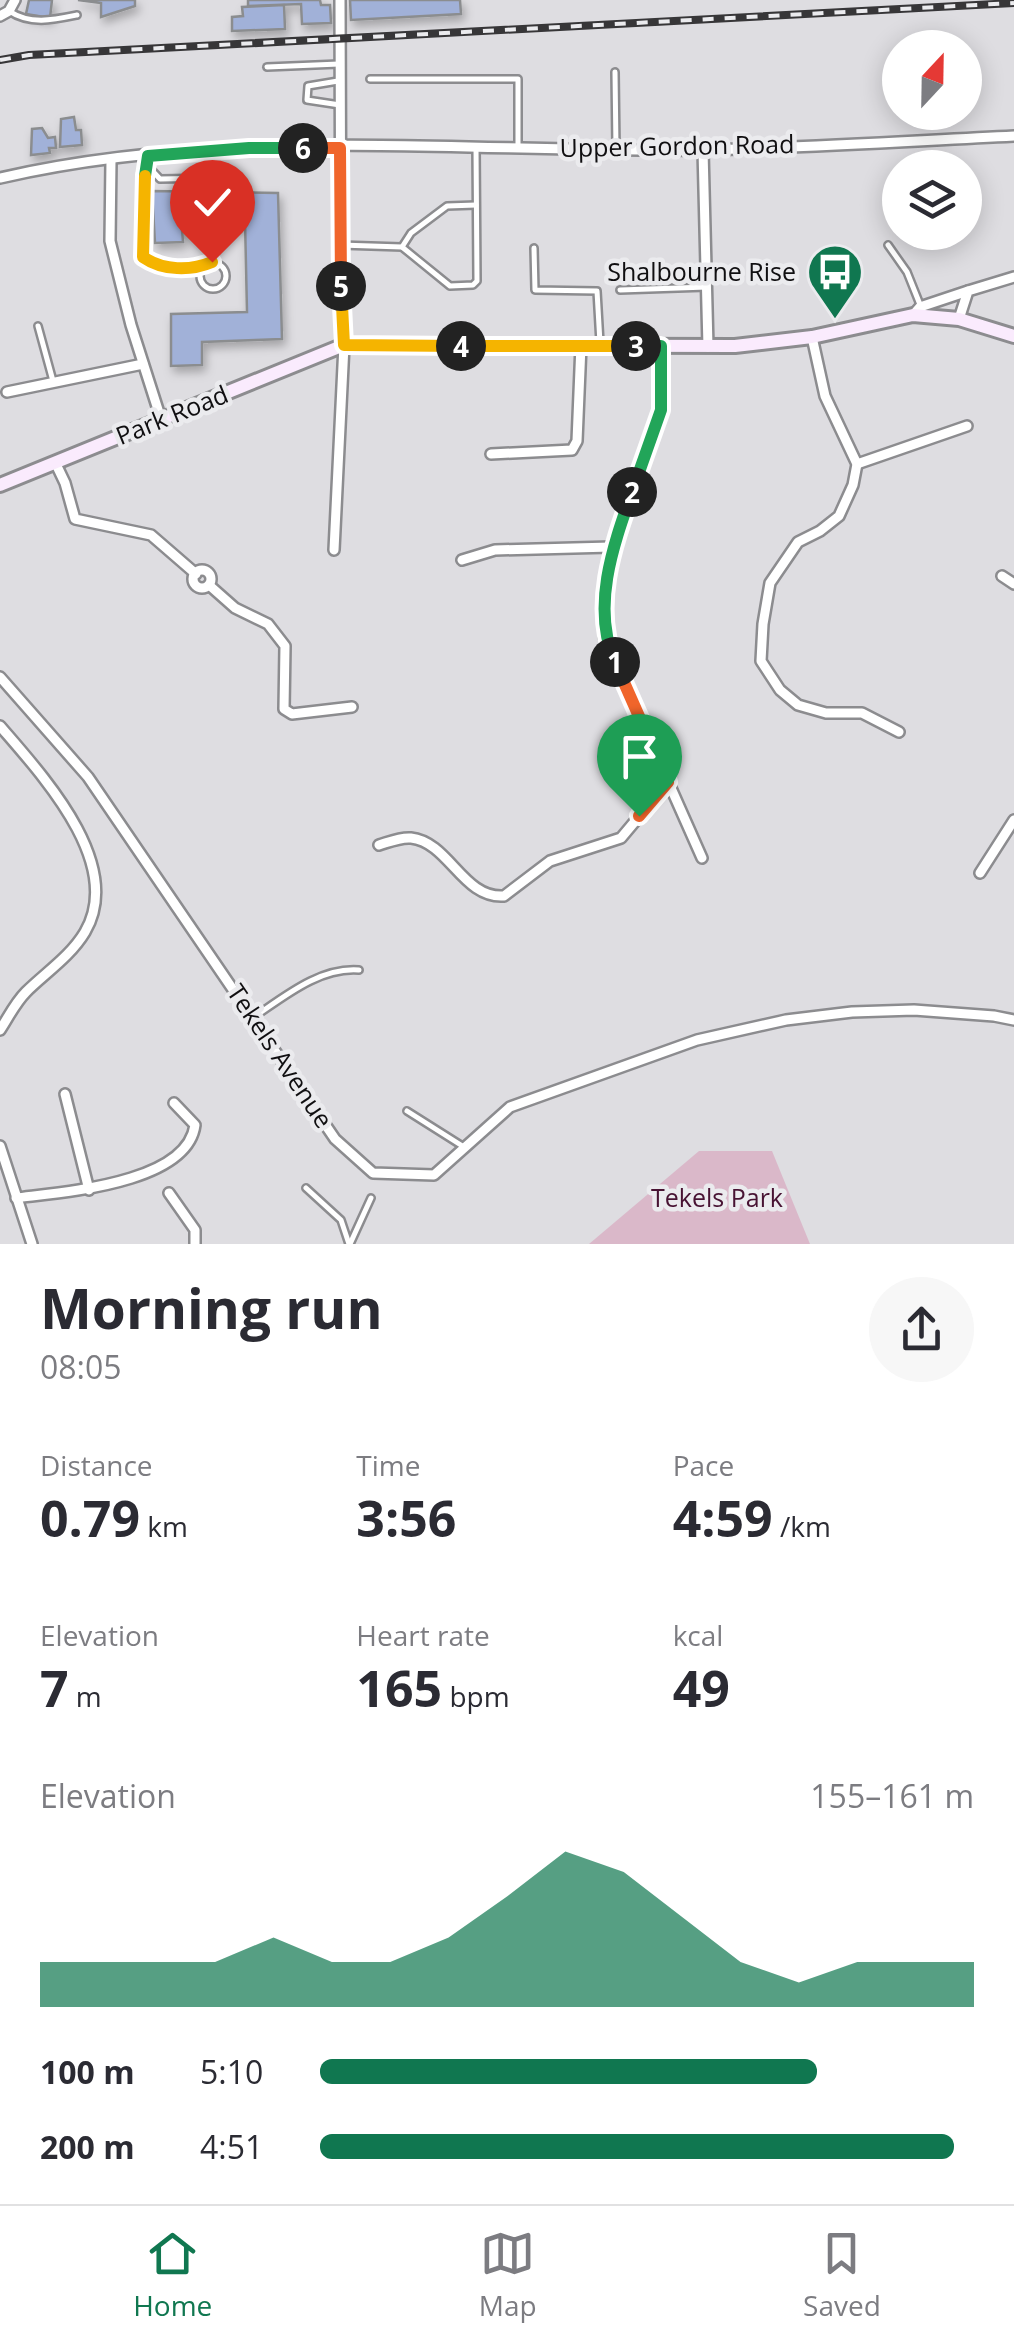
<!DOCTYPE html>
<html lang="en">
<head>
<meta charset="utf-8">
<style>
  body { margin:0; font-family:"Open Sans",sans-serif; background:#f7f7f7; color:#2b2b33; height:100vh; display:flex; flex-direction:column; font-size:38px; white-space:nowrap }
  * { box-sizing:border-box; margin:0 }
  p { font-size:32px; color:#7c7c81 }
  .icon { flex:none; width:55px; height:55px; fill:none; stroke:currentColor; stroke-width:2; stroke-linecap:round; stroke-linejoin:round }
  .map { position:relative; height:1244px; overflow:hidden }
  .sheet { display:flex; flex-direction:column; background:#fff; flex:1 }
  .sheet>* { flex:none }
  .needle { width:65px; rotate:22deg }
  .controls { position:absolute; left:882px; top:30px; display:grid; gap:20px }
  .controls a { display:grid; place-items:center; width:100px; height:100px; border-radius:50%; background:#fff; box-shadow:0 5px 25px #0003; font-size:50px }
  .pin { position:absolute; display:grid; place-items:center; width:85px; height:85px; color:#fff; margin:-102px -42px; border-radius:50% 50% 50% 0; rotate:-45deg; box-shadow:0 0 10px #0007 }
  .pin .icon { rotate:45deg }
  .km { position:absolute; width:50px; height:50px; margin:-25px; border-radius:50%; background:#222; color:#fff; font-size:28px; line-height:50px; text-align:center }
  .round { display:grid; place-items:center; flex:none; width:105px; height:105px; border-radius:52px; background:#f7f7f7 }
  .summary { display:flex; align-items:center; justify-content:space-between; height:170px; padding:0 40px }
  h1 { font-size:55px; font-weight:700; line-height:75px }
  .figures { display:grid; grid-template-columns:repeat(3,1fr); gap:15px; height:170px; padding:10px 40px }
  .figures div { display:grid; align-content:center }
  .figures b { font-size:50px; font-weight:700 }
  .figures small { font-size:28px; font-weight:400 }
  .figures p { font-size:28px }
  .chart { height:280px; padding:20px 40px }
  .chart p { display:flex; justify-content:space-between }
  .chart svg { width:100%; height:180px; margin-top:10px; fill:#107750; opacity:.7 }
  ul { padding:0 40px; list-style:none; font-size:32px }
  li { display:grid; grid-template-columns:160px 120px 1fr; align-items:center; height:75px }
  li i { height:25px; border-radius:12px; background:#107750 }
  .dock { display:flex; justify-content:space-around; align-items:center; height:140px; border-top:2px solid #e1e1e2; background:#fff; font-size:28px; color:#7c7c81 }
  .dock a { display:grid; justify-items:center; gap:5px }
  .dock .on { color:#107750 }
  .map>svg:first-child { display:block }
  .green { fill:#dab8c9 }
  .building { fill:#a1b1d8; stroke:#8b8d8f; stroke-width:2.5; filter:url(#shadow) }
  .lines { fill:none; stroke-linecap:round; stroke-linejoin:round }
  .lane-casing { stroke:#8c8c8f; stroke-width:10 }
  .street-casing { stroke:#8c8c8f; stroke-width:14 }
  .secondary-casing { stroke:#8c8c8f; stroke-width:18 }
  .lane { stroke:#fff; stroke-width:5 }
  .street { stroke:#fff; stroke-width:9 }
  .secondary { stroke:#faebfd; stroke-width:12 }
  .rail-casing { stroke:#373638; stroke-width:8 }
  .rail { stroke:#ebebee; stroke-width:4; stroke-dasharray:11; stroke-linecap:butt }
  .split-1-casing { stroke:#fff; stroke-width:20 }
  .split-2-casing { stroke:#fff; stroke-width:20 }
  .split-3-casing { stroke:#fff; stroke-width:20 }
  .split-4-casing { stroke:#fff; stroke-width:20 }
  .split-5-casing { stroke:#fff; stroke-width:20 }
  .split-6-casing { stroke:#fff; stroke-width:20 }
  .split-7-casing { stroke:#fff; stroke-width:20 }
  .split-8-casing { stroke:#fff; stroke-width:20 }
  .split-1 { stroke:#f0652b; stroke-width:12 }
  .split-2 { stroke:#22a559; stroke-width:12 }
  .split-3 { stroke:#22a559; stroke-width:12 }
  .split-4 { stroke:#f5b400; stroke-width:12 }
  .split-5 { stroke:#f5b400; stroke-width:12 }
  .split-6 { stroke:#f0652b; stroke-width:12 }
  .split-7 { stroke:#22a559; stroke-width:12 }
  .split-8 { stroke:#f5b400; stroke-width:12 }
  .labels { text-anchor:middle; stroke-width:9; stroke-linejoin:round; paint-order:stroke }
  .street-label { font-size:25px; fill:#100f11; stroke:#ebebee }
  .poi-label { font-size:25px; fill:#100f11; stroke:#ebebee; text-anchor:end }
  .park-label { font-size:25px; fill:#481333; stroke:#ebebee }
</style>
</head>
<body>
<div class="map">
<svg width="1014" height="1244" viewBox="0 0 1014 1244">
  <defs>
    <filter id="shadow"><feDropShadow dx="3" dy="5.5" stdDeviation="5" flood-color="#0004"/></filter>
  </defs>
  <rect width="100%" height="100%" fill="#dedde1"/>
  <path class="green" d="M699,1151H772L810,1244H589Z"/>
  <g class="building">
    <path d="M29,0H52L50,18L26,14Z"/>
    <path d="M78,0H135V6L101,17V3Z"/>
    <path d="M248,0H320L321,5H330L331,23L302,24L301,4L248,6Z"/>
    <path d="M350,0H460L461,14L351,20Z"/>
    <path d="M284,5L285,29L232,31V17L243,16L242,7Z"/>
    <path d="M74,117L76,130H81L82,145L60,147L61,119Z"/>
    <path d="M42,128L48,138L55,137L56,148H49L50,153L31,155L32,129Z"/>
    <path d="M152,191L278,193L282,339L202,342V365L171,366V314L247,312L245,220L181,218L183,242L155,243Z"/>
  </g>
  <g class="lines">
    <g class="lane-casing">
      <g id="lane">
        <path d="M9,11C30,25 53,20 77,15"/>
        <path d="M267,67L339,64"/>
        <path d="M615,72L616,148"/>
        <path d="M370,79H518V147"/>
        <path d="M338,81L308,86L307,100L340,105"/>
        <path d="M148,156L142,193L143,257L156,266L201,269"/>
        <path d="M146,164L160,179L216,178"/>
        <path d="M340,245L402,247L450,286L473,285L477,281L476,147"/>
        <path d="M888,245L907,272L921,307"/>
        <path d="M402,247L411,233L447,206L476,205"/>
        <path d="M534,248L535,290L597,291L600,343"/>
        <circle cx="213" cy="276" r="13"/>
        <path d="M620,290L707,287"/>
        <path d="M38,326L53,381"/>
        <path d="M254,1017C285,996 320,967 359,970"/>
        <path d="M407,1111L464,1147"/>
        <path d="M306,1188L341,1220L349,1244"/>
        <path d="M350,1244L371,1198"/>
      </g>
    </g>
    <g class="street-casing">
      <g id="street">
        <path d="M0,16L9,11L15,0"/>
        <path d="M703,150L708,347"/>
        <path d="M111,160L110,241L131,325L161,419"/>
        <path d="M0,178C228,125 471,153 703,150C807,148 911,141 1014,136"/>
        <path d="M913,315L920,307L968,291"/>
        <path d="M959,319L968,291L1014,277"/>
        <path d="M812,337L825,396L857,464L853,485L839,516L820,531L798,542L770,583L763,624L761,661L780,690L798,705L826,713H862L899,732"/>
        <path d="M661,346V410L611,547L604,637L702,858"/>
        <path d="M7,392L143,364"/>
        <path d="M491,454L572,450L577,441L581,345"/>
        <path d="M55,462L65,483L75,519L151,535L196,574"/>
        <path d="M857,464L967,426"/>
        <path d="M334,550L344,345L341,321L340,0"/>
        <path d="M462,560L495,550L611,547"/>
        <circle cx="202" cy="579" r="9"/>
        <path d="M1002,576L1014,584"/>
        <path d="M209,585L235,608L268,624L285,646L284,709L292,714L352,707"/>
        <path d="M0,677L88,777L335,1139L373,1173L434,1175L510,1107L697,1040L786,1020L852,1012L914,1010L994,1016L1014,1020"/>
        <path d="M0,726C43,776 125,864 85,932C70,957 45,973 26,992C15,1003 8,1018 0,1030"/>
        <path d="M379,845C389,842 400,837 411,838C449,842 463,899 504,896L550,861L621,838L668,782"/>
        <path d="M980,873L1014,820"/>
        <path d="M65,1094L89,1190"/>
        <path d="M0,1146L32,1244"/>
        <path d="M169,1193L195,1230V1244"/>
        <path d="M16,1198C62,1192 187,1184 195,1125L174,1103"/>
      </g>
    </g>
    <g class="secondary-casing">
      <path id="secondary" d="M0,485L344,345L735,346L812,337L913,315L959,319L1014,336"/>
    </g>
    <use href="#lane" class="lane"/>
    <use href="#street" class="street"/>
    <use href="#secondary" class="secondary"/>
    <g class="rail-casing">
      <path id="rail" d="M0,60L29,55L1014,3"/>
    </g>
    <use href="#rail" class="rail"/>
  </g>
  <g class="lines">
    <g class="split-1-casing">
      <path id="split-1" d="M615,662L668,782L639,816"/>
    </g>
    <g class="split-2-casing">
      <path id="split-2" d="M615,662C591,607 613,546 632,492"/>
    </g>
    <g class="split-3-casing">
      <path id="split-3" d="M632,492L661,410V346H636"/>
    </g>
    <g class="split-4-casing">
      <path id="split-4" d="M461,346H636"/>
    </g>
    <g class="split-5-casing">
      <path id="split-5" d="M341,286L344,345L461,346"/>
    </g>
    <g class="split-6-casing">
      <path id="split-6" d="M303,148H340L341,286"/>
    </g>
    <g class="split-7-casing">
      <path id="split-7" d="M145,176L148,156L249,148H303"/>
    </g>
    <g class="split-8-casing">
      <path id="split-8" d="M145,176L143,257C163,271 191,271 212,262"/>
    </g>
    <use href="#split-1" class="split-1"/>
    <use href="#split-2" class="split-2"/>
    <use href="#split-3" class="split-3"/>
    <use href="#split-4" class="split-4"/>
    <use href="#split-5" class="split-5"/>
    <use href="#split-6" class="split-6"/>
    <use href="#split-7" class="split-7"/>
    <use href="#split-8" class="split-8"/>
  </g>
  <defs>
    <g id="bus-pin" transform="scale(2.875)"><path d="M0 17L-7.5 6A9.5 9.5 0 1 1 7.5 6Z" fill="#107750" stroke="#ebebee"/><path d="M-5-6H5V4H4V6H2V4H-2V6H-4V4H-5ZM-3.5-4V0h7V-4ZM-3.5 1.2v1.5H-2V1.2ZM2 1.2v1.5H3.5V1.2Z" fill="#fff"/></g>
  </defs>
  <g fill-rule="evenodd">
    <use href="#bus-pin" x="835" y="272"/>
  </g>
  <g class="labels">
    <g class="street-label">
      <text transform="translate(677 146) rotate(-1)" y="9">Upper Gordon Road</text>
      <text transform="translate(172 415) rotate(-22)" y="9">Park Road</text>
      <text transform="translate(280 1056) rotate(56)" y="9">Tekels Avenue</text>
    </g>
    <g class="poi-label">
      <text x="796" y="281">Shalbourne Rise</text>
    </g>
    <g class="park-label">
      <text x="717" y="1207">Tekels Park</text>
    </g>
  </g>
</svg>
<div class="controls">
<a><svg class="needle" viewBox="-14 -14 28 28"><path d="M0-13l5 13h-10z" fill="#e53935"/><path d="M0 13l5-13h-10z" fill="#7c7c81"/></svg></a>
<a><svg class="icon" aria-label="layers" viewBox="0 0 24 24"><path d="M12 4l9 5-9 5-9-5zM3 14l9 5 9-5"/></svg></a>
</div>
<div class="pin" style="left:639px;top:816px;background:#1e9e55"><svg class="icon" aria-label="arrive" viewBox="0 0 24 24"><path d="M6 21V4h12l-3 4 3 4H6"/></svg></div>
<div class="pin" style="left:212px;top:262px;background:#d93025"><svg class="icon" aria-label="check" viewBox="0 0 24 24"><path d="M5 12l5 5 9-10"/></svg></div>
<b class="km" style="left:615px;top:662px">1</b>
<b class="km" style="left:632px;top:492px">2</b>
<b class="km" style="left:636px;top:346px">3</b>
<b class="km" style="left:461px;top:346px">4</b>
<b class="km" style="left:341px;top:286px">5</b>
<b class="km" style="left:303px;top:148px">6</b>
</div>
<section class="sheet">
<div class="summary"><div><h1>Morning run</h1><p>08:05</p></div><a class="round"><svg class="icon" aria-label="share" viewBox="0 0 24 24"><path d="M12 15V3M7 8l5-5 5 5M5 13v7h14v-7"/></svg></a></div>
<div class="figures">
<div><p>Distance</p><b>0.79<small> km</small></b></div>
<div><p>Time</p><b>3:56</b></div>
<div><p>Pace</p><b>4:59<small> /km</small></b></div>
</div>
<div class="figures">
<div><p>Elevation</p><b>7<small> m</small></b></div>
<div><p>Heart rate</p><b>165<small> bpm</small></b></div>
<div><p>kcal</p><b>49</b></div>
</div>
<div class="chart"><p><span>Elevation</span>155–161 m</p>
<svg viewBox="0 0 160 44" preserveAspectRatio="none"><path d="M0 44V33L10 33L20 33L30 33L40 27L50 33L60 33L70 27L80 17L90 6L100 11L110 22L120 33L130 38L140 33L150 33L160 33V44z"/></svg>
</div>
<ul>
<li><b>100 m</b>5:10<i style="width:76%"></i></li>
<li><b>200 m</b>4:51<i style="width:97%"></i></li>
</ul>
</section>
<nav class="dock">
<a class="on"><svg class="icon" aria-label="home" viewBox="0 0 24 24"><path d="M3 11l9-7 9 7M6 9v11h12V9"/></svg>Home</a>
<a><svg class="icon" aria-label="map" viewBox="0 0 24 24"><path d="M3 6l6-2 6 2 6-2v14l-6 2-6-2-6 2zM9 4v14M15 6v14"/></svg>Map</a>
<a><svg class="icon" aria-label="saved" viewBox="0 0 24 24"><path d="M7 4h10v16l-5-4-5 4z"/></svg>Saved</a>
</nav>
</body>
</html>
